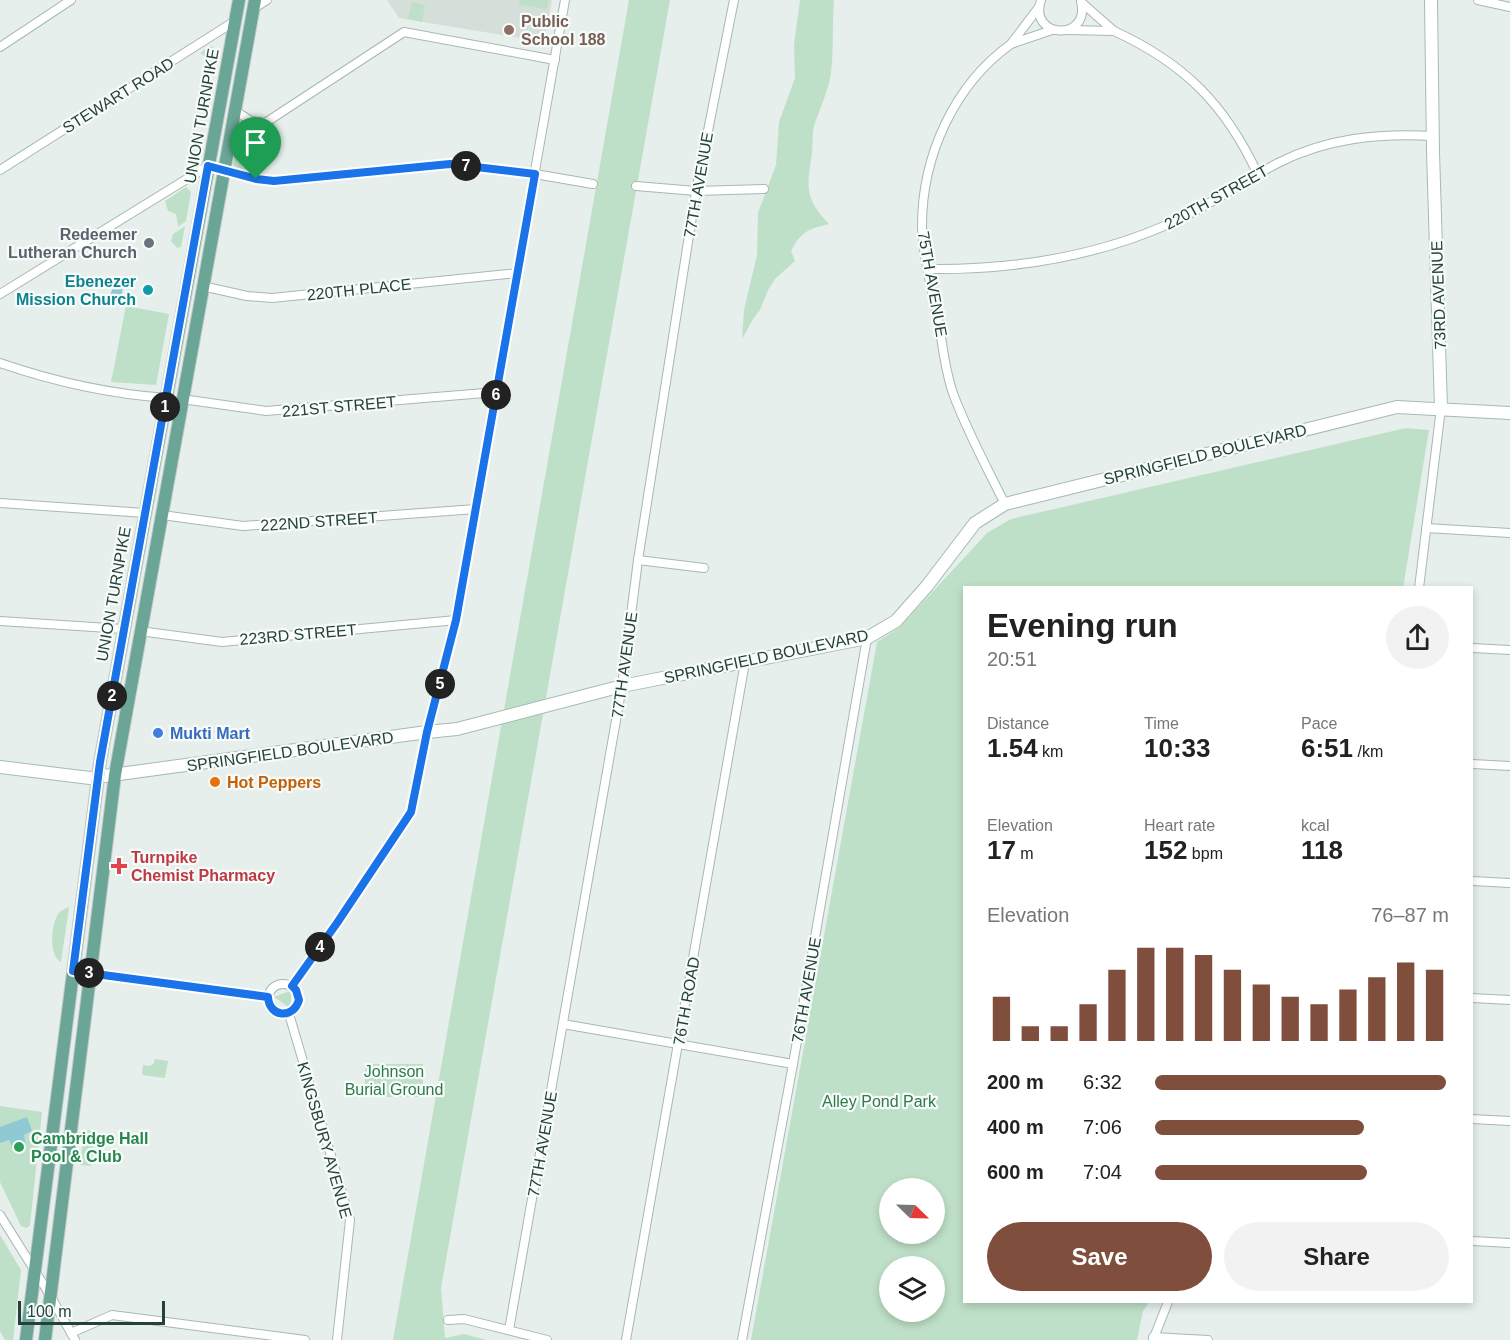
<!DOCTYPE html>
<html lang="en">
<head>
<meta charset="utf-8">
<style>
  body { margin:0; font-family:Arial,sans-serif; background:#f2f2f2; color:#222; height:100vh; display:flex; flex-direction:column; font-size:22px; white-space:nowrap }
  * { box-sizing:border-box; margin:0 }
  p { font-size:20px; color:#767676 }
  .icon { flex:none; width:33px; height:33px; fill:none; stroke:currentColor; stroke-width:2; stroke-linecap:round; stroke-linejoin:round }
  .map { position:relative; flex:1; overflow:hidden }
  .details { position:absolute; left:963px; top:586px; width:510px; height:717px; display:flex; flex-direction:column; background:#fff; border-radius:0px; box-shadow:0 3px 9px #0003 }
  .details>* { flex:none }
  .needle { width:39px; rotate:113deg }
  .tools { position:absolute; left:879px; top:1178px; display:grid; gap:12px }
  .tools a { display:grid; place-items:center; width:66px; height:66px; border-radius:50%; background:#fff; box-shadow:0 3px 9px #0003; font-size:30px }
  .scale { position:absolute; left:18px; bottom:15px; width:147px; box-sizing:border-box; padding-left:6px; border:3px solid #24423a; border-top:0; font-size:16px; line-height:21px; white-space:nowrap; color:#24423a; -webkit-text-stroke:4px #f7fbf9; paint-order:stroke }
  .pin { position:absolute; display:grid; place-items:center; width:51px; height:51px; color:#fff; margin:-62px -26px; border-radius:50% 50% 50% 0; rotate:-45deg; box-shadow:0 0 6px #0007 }
  .pin .icon { rotate:45deg }
  .km { position:absolute; width:30px; height:30px; margin:-15px; border-radius:50%; background:#222; color:#fff; font-size:16px; line-height:30px; text-align:center }
  .round { display:grid; place-items:center; flex:none; width:63px; height:63px; border-radius:32px; background:#f2f2f2 }
  .headline { display:flex; align-items:center; justify-content:space-between; height:102px; padding:0 24px }
  h1 { font-size:33px; font-weight:600; line-height:45px }
  .metrics { display:grid; grid-template-columns:repeat(3,1fr); gap:9px; height:102px; padding:6px 24px }
  .metrics div { display:grid; align-content:center }
  .metrics b { font-size:26px; font-weight:600 }
  .metrics small { font-size:16px; font-weight:400 }
  .metrics p { font-size:16px }
  .chart { height:168px; padding:12px 24px }
  .chart p { display:flex; justify-content:space-between }
  .chart svg { width:100%; height:108px; margin-top:6px; stroke:#804e3d; stroke-width:6 }
  .action { display:flex; gap:12px; margin-top:auto; padding:12px 24px }
  .action a { flex:1; height:69px; border-radius:36px; background:#804e3d; color:#fff; font-size:24px; font-weight:600; line-height:69px; text-align:center }
  .action a+a { background:#f2f2f2; color:#222 }
  ul { padding:0 24px; list-style:none; font-size:20px }
  li { display:grid; grid-template-columns:96px 72px 1fr; align-items:center; height:45px }
  li i { height:15px; border-radius:8px; background:#804e3d }
  .map>svg:first-child { display:block }
  .built { fill:#d4dfda }
  .green { fill:#bfe0c8; fill-rule:evenodd }
  .water { fill:#8ec9d4 }
  .lines { fill:none; stroke-linecap:round; stroke-linejoin:round }
  .street-casing { stroke:#a8b8b2; stroke-width:10 }
  .secondary-casing { stroke:#a4bbb3; stroke-width:14 }
  .primary-casing { stroke:#c2cac8; stroke-width:14 }
  .street { stroke:#fff; stroke-width:8 }
  .secondary { stroke:#fff; stroke-width:12 }
  .primary { stroke:#6aa596; stroke-width:12 }
  .route-casing { stroke:#fff; stroke-width:12 }
  .route { stroke:#1a73e8; stroke-width:8 }
  .education-dot { fill:#8d6e63; stroke:#f7fbf9; stroke-width:2 }
  .worship-dot { fill:#6b7280; stroke:#f7fbf9; stroke-width:2 }
  .culture-dot { fill:#0f9aa8; stroke:#f7fbf9; stroke-width:2 }
  .shop-dot { fill:#3f7fe0; stroke:#f7fbf9; stroke-width:2 }
  .food-dot { fill:#e8710a; stroke:#f7fbf9; stroke-width:2 }
  .health-dot { fill:#e0444e; stroke:#f7fbf9; stroke-width:2 }
  .leisure-dot { fill:#2e9e5b; stroke:#f7fbf9; stroke-width:2 }
  .labels { text-anchor:middle; stroke-width:4.5; stroke-linejoin:round; paint-order:stroke }
  .education-label { font-size:16px; font-weight:bold; fill:#785e54; stroke:#f7fbf9; text-anchor:start }
  .street-label { font-size:16px; fill:#24423a; stroke:#f7fbf9 }
  .worship-label { font-size:16px; font-weight:bold; fill:#5b616d; stroke:#f7fbf9; text-anchor:end }
  .culture-label { font-size:16px; font-weight:bold; fill:#0d838f; stroke:#f7fbf9; text-anchor:end }
  .shop-label { font-size:16px; font-weight:bold; fill:#366cbe; stroke:#f7fbf9; text-anchor:start }
  .food-label { font-size:16px; font-weight:bold; fill:#c56008; stroke:#f7fbf9; text-anchor:start }
  .health-label { font-size:16px; font-weight:bold; fill:#be3a42; stroke:#f7fbf9; text-anchor:start }
  .park-label { font-size:16px; fill:#2d7a4b; stroke:#f7fbf9 }
  .leisure-label { font-size:16px; font-weight:bold; fill:#27864d; stroke:#f7fbf9; text-anchor:start }
</style>
</head>
<body>
<div class="map">
<svg width="1510" height="1340" viewBox="0 0 1510 1340">
  <rect width="100%" height="100%" fill="#e6efeb"/>
  <path class="built" d="M387,0H552L544,42L399,18Z"/>
  <g class="green">
    <path d="M520,0H549L547,9L519,5Z"/>
    <path d="M629,0H670L441,1288L445,1338L464,1334L487,1340H393Z"/>
    <path d="M800,0H834C832,24 834,49 831,73C828,92 820,108 814,126C812,134 813,144 812,153C807,187 804,198 829,224C809,229 801,231 791,251L795,261L775,279L768,290L760,310L753,319L742,339L744,310L757,255L758,213L776,165L779,122L795,78L794,45Z"/>
    <path d="M412,2L425,5L422,22L408,19Z"/>
    <path d="M211,46L218,51L216,64L200,53Z"/>
    <path d="M241,121L251,125L255,129L249,163L245,169L235,168L233,165Z"/>
    <path d="M186,187L191,192L186,221L178,227L176,214L168,211L165,201Z"/>
    <path d="M185,226L181,247L177,248L171,241L173,234Z"/>
    <path d="M126,306L169,314L156,385L111,382Z"/>
    <path d="M1406,428L1429,430L1403,588H964V1302H1149L1143,1311L1137,1340H751L877,642L900,627L987,533L1011,519ZM890,1188H934V1233H890ZM890,1266H934V1311H890Z"/>
    <path d="M69,907L61,962C49,956 51,927 57,916C59,911 64,909 69,907Z"/>
    <path d="M292,990L290,1008L274,997Z"/>
    <path d="M155,1059L168,1061L165,1078L142,1075L143,1065L150,1066L154,1063Z"/>
    <rect x="365" y="1064" width="58" height="33"/>
    <path d="M0,1106L42,1112L30,1225L27,1228L21,1226L0,1182Z"/>
    <path d="M84,1130L96,1131L91,1166L80,1165Z"/>
    <path d="M0,1235L21,1270L13,1340H5L0,1331Z"/>
  </g>
  <g class="water">
    <path d="M116,278L121,279L123,282C122,288 123,297 120,301L111,300L109,297L113,288V280Z"/>
    <path d="M27,1117L32,1131L24,1135L26,1148L15,1152L9,1140L0,1143V1127Z"/>
  </g>
  <g class="lines">
    <g class="street-casing">
      <g id="street">
        <path d="M1041,0C1028,39 1091,42 1081,1"/>
        <path d="M1478,0L1510,7"/>
        <path d="M1039,7L1011,44L1052,30"/>
        <path d="M253,9L267,0"/>
        <path d="M1068,30L1114,31L1081,2"/>
        <path d="M1114,31C1184,63 1226,105 1258,175"/>
        <path d="M0,47L71,0"/>
        <path d="M234,110L251,121L265,123L404,32L555,60"/>
        <path d="M0,170L235,21"/>
        <path d="M256,179C257,160 255,140 265,123"/>
        <path d="M636,186L696,191L764,189"/>
        <path d="M928,269C1012,270 1093,258 1171,223C1209,206 1242,182 1278,163C1327,138 1379,133 1433,136"/>
        <path d="M202,286L247,296L272,298L518,273"/>
        <path d="M0,294L208,166L256,179L275,181L450,164L535,174L593,184"/>
        <path d="M0,363C55,382 109,394 167,398"/>
        <path d="M182,399L266,411L497,392"/>
        <path d="M0,503L145,513"/>
        <path d="M1005,504C987,468 968,433 954,396C945,373 943,345 938,320C932,289 923,257 922,226C922,156 954,85 1011,44"/>
        <path d="M162,515L243,526L476,509"/>
        <path d="M1426,528L1510,533"/>
        <path d="M638,560L704,568"/>
        <path d="M1419,588L1441,408"/>
        <path d="M0,621L124,629"/>
        <path d="M140,631L222,642L456,620"/>
        <path d="M1472,648L1510,650"/>
        <path d="M1472,764L1510,766"/>
        <path d="M1472,881L1510,883"/>
        <path d="M73,971L268,997"/>
        <circle cx="283" cy="999" r="15"/>
        <path d="M292,986L337,923L411,812L427,732L456,620L565,0"/>
        <path d="M1472,998L1510,1000"/>
        <path d="M289,1014L350,1220L337,1340"/>
        <path d="M563,1024L793,1064"/>
        <path d="M1472,1119L1510,1121"/>
        <path d="M0,1215L50,1295L75,1340"/>
        <path d="M1472,1241L1510,1243"/>
        <path d="M448,1320L464,1319L547,1340"/>
        <path d="M509,1330L622,686L638,560L696,191L734,0"/>
        <path d="M71,1333L112,1315L305,1340"/>
        <path d="M1153,1337L1208,1340"/>
        <path d="M626,1340L745,662"/>
        <path d="M742,1340L793,1064L867,638"/>
        <path d="M1153,1340L1168,1302"/>
      </g>
    </g>
    <g class="secondary-casing">
      <g id="secondary">
        <path d="M1431,0L1433,152L1441,408"/>
        <path d="M0,767L90,778L427,732L457,729L622,686L867,638L896,621L927,586L975,523L1005,504L1397,407L1510,413"/>
      </g>
    </g>
    <g class="primary-casing">
      <g id="primary">
        <path d="M26,1340L100,762L239,0"/>
        <path d="M45,1340L115,775L255,0"/>
      </g>
    </g>
    <use href="#street" class="street"/>
    <use href="#secondary" class="secondary"/>
    <use href="#primary" class="primary"/>
  </g>
  <g class="lines">
    <g class="route-casing">
      <path id="route" d="M450,164L535,174L456,620L427,732L411,812L337,923L292,986L296,990L299,1000C293,1020 269,1017 268,997L73,971L100,762L208,166L256,179L274,181Z"/>
    </g>
    <use href="#route" class="route"/>
  </g>
  <circle class="education-dot" cx="509" cy="30" r="6"/>
  <circle class="worship-dot" cx="149" cy="243" r="6"/>
  <circle class="culture-dot" cx="148" cy="290" r="6"/>
  <circle class="shop-dot" cx="158" cy="733" r="6"/>
  <circle class="food-dot" cx="215" cy="782" r="6"/>
  <path class="health-dot" d="M116 857h6v6h6v6h-6v6h-6v-6h-6v-6h6z"/>
  <circle class="leisure-dot" cx="19" cy="1147" r="6"/>
  <g class="labels">
    <g class="education-label">
      <text x="521" y="27">Public<tspan x="521" dy="18">School 188</tspan></text>
    </g>
    <g class="street-label">
      <text transform="translate(118 95) rotate(-32)" y="6">STEWART ROAD</text>
      <text transform="translate(201 116) rotate(-80)" y="6">UNION TURNPIKE</text>
      <text transform="translate(698 185) rotate(-80)" y="6">77TH AVENUE</text>
      <text transform="translate(1216 197) rotate(-29)" y="6">220TH STREET</text>
      <text transform="translate(933 284) rotate(80)" y="6">75TH AVENUE</text>
      <text transform="translate(359 289) rotate(-6)" y="6">220TH PLACE</text>
      <text transform="translate(1438 295) rotate(-92)" y="6">73RD AVENUE</text>
      <text transform="translate(339 406) rotate(-5)" y="6">221ST STREET</text>
      <text transform="translate(1205 454) rotate(-14)" y="6">SPRINGFIELD BOULEVARD</text>
      <text transform="translate(319 521) rotate(-4)" y="6">222ND STREET</text>
      <text transform="translate(113 594) rotate(-80)" y="6">UNION TURNPIKE</text>
      <text transform="translate(298 634) rotate(-5)" y="6">223RD STREET</text>
      <text transform="translate(766 656) rotate(-12)" y="6">SPRINGFIELD BOULEVARD</text>
      <text transform="translate(624 665) rotate(-82)" y="6">77TH AVENUE</text>
      <text transform="translate(290 751) rotate(-8)" y="6">SPRINGFIELD BOULEVARD</text>
      <text transform="translate(806 990) rotate(-80)" y="6">76TH AVENUE</text>
      <text transform="translate(686 1001) rotate(-80)" y="6">76TH ROAD</text>
      <text transform="translate(325 1140) rotate(74)" y="6">KINGSBURY AVENUE</text>
      <text transform="translate(542 1144) rotate(-80)" y="6">77TH AVENUE</text>
    </g>
    <g class="worship-label">
      <text x="137" y="240">Redeemer<tspan x="137" dy="18">Lutheran Church</tspan></text>
    </g>
    <g class="culture-label">
      <text x="136" y="287">Ebenezer<tspan x="136" dy="18">Mission Church</tspan></text>
    </g>
    <g class="shop-label">
      <text x="170" y="739">Mukti Mart</text>
    </g>
    <g class="food-label">
      <text x="227" y="788">Hot Peppers</text>
    </g>
    <g class="health-label">
      <text x="131" y="863">Turnpike<tspan x="131" dy="18">Chemist Pharmacy</tspan></text>
    </g>
    <g class="park-label">
      <text x="394" y="1077">Johnson<tspan x="394" dy="18">Burial Ground</tspan></text>
      <text x="879" y="1107">Alley Pond Park</text>
    </g>
    <g class="leisure-label">
      <text x="31" y="1144">Cambridge Hall<tspan x="31" dy="18">Pool &amp; Club</tspan></text>
    </g>
  </g>
</svg>
<div class="tools">
<a><svg class="needle" viewBox="-14 -14 28 28"><path d="M0-13l5 13h-10z" fill="#e53935"/><path d="M0 13l5-13h-10z" fill="#767676"/></svg></a>
<a><svg class="icon" aria-label="layers" viewBox="0 0 24 24"><path d="M12 4l9 5-9 5-9-5zM3 14l9 5 9-5"/></svg></a>
</div>
<div class="scale">100 m</div>
<div class="pin" style="left:256px;top:179px;background:#1e9e55"><svg class="icon" aria-label="arrive" viewBox="0 0 24 24"><path d="M6 21V4h12l-3 4 3 4H6"/></svg></div>
<b class="km" style="left:165px;top:407px">1</b>
<b class="km" style="left:112px;top:696px">2</b>
<b class="km" style="left:89px;top:973px">3</b>
<b class="km" style="left:320px;top:947px">4</b>
<b class="km" style="left:440px;top:684px">5</b>
<b class="km" style="left:496px;top:395px">6</b>
<b class="km" style="left:466px;top:166px">7</b>
<section class="details">
<div class="headline"><div><h1>Evening run</h1><p>20:51</p></div><a class="round"><svg class="icon" aria-label="share" viewBox="0 0 24 24"><path d="M12 15V3M7 8l5-5 5 5M5 13v7h14v-7"/></svg></a></div>
<div class="metrics">
<div><p>Distance</p><b>1.54<small> km</small></b></div>
<div><p>Time</p><b>10:33</b></div>
<div><p>Pace</p><b>6:51<small> /km</small></b></div>
</div>
<div class="metrics">
<div><p>Elevation</p><b>17<small> m</small></b></div>
<div><p>Heart rate</p><b>152<small> bpm</small></b></div>
<div><p>kcal</p><b>118</b></div>
</div>
<div class="chart"><p><span>Elevation</span>76–87 m</p>
<svg viewBox="0 0 160 44" preserveAspectRatio="none"><path d="M5 44V26M15 44V38M25 44V38M35 44V29M45 44V15M55 44V6M65 44V6M75 44V9M85 44V15M95 44V21M105 44V26M115 44V29M125 44V23M135 44V18M145 44V12M155 44V15"/></svg>
</div>
<ul>
<li><b>200 m</b>6:32<i style="width:99%"></i></li>
<li><b>400 m</b>7:06<i style="width:71%"></i></li>
<li><b>600 m</b>7:04<i style="width:72%"></i></li>
</ul>
<div class="action"><a>Save</a><a>Share</a></div>
</section>
</div>
</body>
</html>
